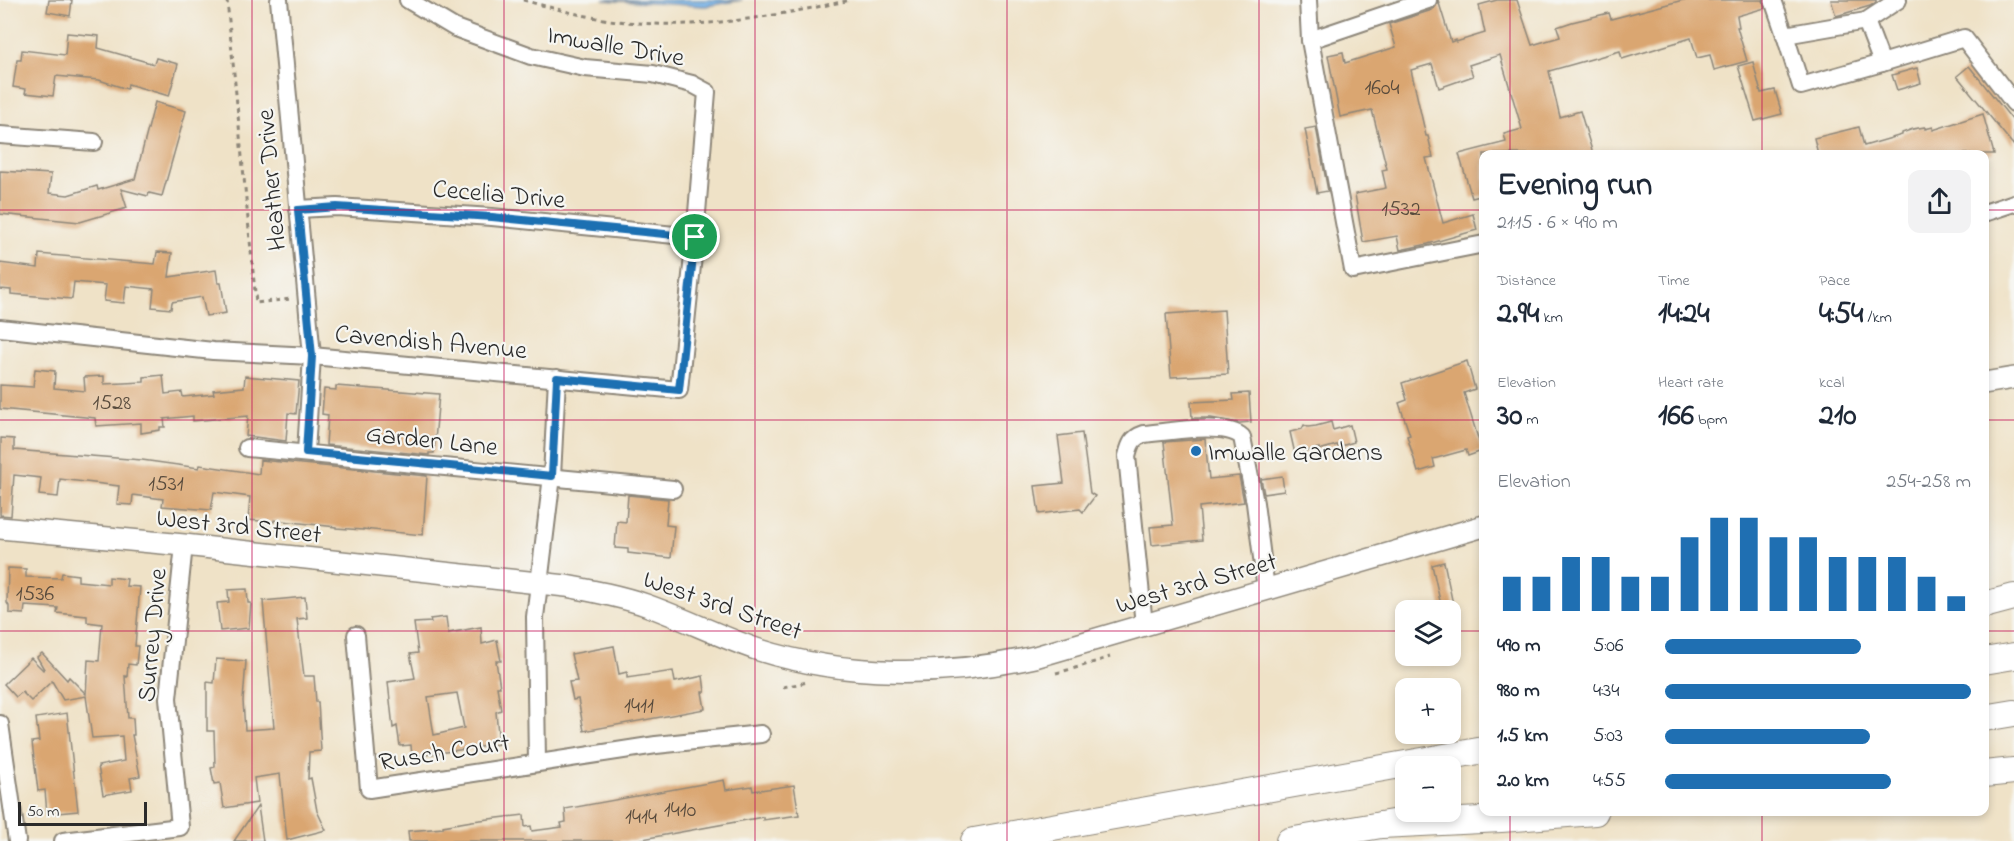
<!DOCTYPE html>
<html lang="en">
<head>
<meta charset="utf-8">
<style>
  body { margin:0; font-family:"Indie Flower",sans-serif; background:#f2f2f3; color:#1f2937; height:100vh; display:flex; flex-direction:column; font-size:22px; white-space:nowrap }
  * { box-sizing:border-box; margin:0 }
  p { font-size:20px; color:#747a83 }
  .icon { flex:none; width:33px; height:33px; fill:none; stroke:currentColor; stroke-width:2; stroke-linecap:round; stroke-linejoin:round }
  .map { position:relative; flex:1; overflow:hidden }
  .sheet { position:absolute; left:1479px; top:150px; width:510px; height:666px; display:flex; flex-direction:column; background:#fff; border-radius:12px; box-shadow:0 3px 9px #0003 }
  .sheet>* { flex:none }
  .buttons { position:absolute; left:1395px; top:600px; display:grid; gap:12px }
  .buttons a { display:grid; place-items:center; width:66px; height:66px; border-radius:12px; background:#fff; box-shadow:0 3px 9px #0003; font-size:30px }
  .scale { position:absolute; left:18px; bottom:15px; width:129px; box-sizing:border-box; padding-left:6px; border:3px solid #2b2b2b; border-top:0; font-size:16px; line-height:21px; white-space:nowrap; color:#2b2b2b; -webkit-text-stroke:4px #f6f6f2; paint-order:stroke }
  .pin { position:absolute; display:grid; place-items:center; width:51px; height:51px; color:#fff; margin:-26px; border:3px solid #fff; border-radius:50%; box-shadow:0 2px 6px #0007 }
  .round { display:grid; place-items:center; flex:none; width:63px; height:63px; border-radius:12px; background:#f2f2f3 }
  .head { display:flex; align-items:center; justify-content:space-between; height:102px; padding:0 18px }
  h1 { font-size:33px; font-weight:800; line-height:45px }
  .stats { display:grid; grid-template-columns:repeat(3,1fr); gap:9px; height:102px; padding:6px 18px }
  .stats div { display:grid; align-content:center }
  .stats b { font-size:30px; font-weight:800 }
  .stats small { font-size:16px; font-weight:400 }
  .stats p { font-size:16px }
  .chart { height:168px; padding:12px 18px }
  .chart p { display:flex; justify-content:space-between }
  .chart svg { width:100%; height:108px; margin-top:6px; stroke:#1f6fb2; stroke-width:6 }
  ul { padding:0 18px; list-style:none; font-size:20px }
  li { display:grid; grid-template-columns:96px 72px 1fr; align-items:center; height:45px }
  li i { height:15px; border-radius:8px; background:#1f6fb2 }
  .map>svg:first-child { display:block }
  .water { fill:#79b5eb; stroke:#52708b; stroke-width:1.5 }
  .building { fill:#daa671; fill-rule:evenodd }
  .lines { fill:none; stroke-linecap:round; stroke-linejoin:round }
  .minor-casing { stroke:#8d8679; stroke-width:20 }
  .major-casing { stroke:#8d8679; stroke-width:24 }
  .highway-casing { stroke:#8d8679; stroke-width:28 }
  .path { stroke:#8d8679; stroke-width:3; stroke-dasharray:4.5 4.5; stroke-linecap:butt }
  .minor { stroke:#fff; stroke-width:16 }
  .major { stroke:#fff; stroke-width:21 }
  .highway { stroke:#fff; stroke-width:26 }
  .route-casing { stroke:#fff; stroke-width:12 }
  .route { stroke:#1f6fb2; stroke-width:8 }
  .grid { fill:none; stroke:#c2185b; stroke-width:1.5; stroke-opacity:0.55 }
  .poi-dot { fill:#1f6fb2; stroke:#f6f6f2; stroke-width:2 }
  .labels { text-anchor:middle; stroke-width:4.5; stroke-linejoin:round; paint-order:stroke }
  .number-label { font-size:22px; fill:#574a3c }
  .street-label { font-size:26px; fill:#2b2b2b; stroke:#f6f6f2 }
  .poi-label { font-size:26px; fill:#2b2b2b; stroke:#f6f6f2; text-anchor:start }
</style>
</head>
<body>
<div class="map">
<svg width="2014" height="841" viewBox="0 0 2014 841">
  <rect width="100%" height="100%" fill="#f6f6f2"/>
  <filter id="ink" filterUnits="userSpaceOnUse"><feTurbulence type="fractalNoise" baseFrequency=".0167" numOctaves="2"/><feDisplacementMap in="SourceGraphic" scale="12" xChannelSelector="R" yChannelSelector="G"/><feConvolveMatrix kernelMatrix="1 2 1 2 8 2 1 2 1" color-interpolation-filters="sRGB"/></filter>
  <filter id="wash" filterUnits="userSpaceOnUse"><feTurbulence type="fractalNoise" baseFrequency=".008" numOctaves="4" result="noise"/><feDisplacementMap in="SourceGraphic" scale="24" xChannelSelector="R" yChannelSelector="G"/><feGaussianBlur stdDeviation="1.35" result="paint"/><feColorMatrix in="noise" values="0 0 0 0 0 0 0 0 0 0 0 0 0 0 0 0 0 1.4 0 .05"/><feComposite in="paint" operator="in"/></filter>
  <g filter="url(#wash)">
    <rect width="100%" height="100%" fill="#efe2c7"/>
    <path class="water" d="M604,0H742L705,6Z"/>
    <g id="blocks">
      <g class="building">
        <path d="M49,0H72L70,16L47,12Z"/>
        <path d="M1438,0L1451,42L1456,40V42L1485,33L1479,5L1497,0H1517L1532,45L1560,37L1557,27L1572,22L1609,13L1611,19L1683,0H1763L1765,8L1737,16L1739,27H1737L1747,61L1714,70L1710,55L1697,58L1691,38L1622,59L1620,51L1549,71L1560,117L1580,111L1593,154H1484V195L1472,198L1459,154L1506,142L1504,134L1522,129L1500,55L1469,65L1473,76L1439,88L1432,64L1411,70L1426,136H1428L1433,157L1426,158L1443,223L1473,214L1477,230L1428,244L1400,250L1397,236L1363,242L1355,194L1386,188L1382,170L1387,169L1372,110L1340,117L1328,55L1343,52L1345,63L1396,47L1389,24L1432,10L1436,6Z"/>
        <path d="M1831,0H1876V2L1870,6L1836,16Z"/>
        <path d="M67,33L99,36L98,48L154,64L156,58L178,64L169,96L128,84L127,89L99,80L56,76L53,96L25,93L26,89L13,87L17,60H21L22,50L65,55Z"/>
        <path d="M1753,62L1761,93L1775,90L1782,114L1755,121L1738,66Z"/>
        <path d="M1969,66L2014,122V146L1957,76Z"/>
        <path d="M1917,68L1921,83L1897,90L1892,75Z"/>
        <path d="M155,102L186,111L162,196L149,193L148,196L121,189L127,208L80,222L0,214V171L51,174L49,193L68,195L97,186L98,190L135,179Z"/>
        <path d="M1983,114L1994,154H1818L1814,138L1859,127L1864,146L1902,135V133L1913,129L1925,127V129L1933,127V130Z"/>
        <path d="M1316,127L1328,191L1317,193L1305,129Z"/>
        <path d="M157,252L172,253L169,277L216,270L218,283H221L226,313L206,316L202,297L172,302L171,309L152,307L154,289L126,286L124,303L104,301L106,285L74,282L72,299L11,294V290L0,289V263L38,268L39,254L155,264Z"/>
        <path d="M1224,310L1228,374L1171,377L1166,314Z"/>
        <path d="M1467,361L1475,389L1464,393L1482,451L1468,456L1466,450L1433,459L1435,467L1418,472L1407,436L1410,435L1399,403L1407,400L1402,383Z"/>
        <path d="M35,369L55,371L54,388L85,391L84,377L104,376V384L144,382V377L163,375L165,394L182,392L183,397L214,394L213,390L244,387L245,376L299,381L296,414L288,413L286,441L246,436L248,416L193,421V416L164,419L165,427H160V430L141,433V423L96,426L95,418L0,409V385L33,387Z"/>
        <path d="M336,386L439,394L434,453H429V455L326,445L328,415L322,414L324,389L336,390Z"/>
        <path d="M1249,393L1251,422L1239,423L1211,418H1192L1191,402L1234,400L1233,394Z"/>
        <path d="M1331,422L1333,430L1350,425L1354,442L1338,447L1337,445L1319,450V448L1295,454L1290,432L1302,429L1304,425L1308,427L1316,426Z"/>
        <path d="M1082,433L1090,493L1095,496L1083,512L1080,509L1039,514L1035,486L1064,483L1058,436Z"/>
        <path d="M1,438L14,439V450L142,460L199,468L200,465L259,474L260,460L427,476L423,535L363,529V530L336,528V527L274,520V522L248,520L250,497L214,492L211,510L162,506L163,499L133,495L132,505L117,504L119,486L60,479L58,497L39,495L41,478L14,475L11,516L0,515Z"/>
        <path d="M1205,439L1209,479L1239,476L1244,502L1199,507L1202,540L1152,545L1150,527L1173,525L1164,442Z"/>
        <path d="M1282,476L1284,491L1264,494L1261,479Z"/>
        <path d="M628,495L668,499L666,525L674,526L671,558L628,553V549L615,548L617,521L626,522Z"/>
        <path d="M1444,562L1454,609L1442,610L1432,565Z"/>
        <path d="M8,568L26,569V577L61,578L62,573L78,575V581L109,584V577L127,579L126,586L140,587L135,646H138L136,665L128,664L127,677L125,676L128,718H133L134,735H132L140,776L130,778L132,790L103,795L98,766L124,761L122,736L92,738L86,696L63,700L52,681L31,701L22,692L16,697L4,684L31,658L43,670L44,669L37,657L42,653L67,680L69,677L86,694L88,660L99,661L102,624L87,622V616L57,613L58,608L25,606L24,614L9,613V606L7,603Z"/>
        <path d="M247,589L248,603H251L249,628L220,631L217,603L229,602L228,590Z"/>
        <path d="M305,597L307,618L297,619L304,676H314L316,702H318L321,751L309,752L308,779L311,778L317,811L326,830L287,840L280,774L254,778L257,803L224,808L220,783L214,784L211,768L215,767L214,731H207V682L214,683L216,659L246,661L243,701L245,730L274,728L263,601Z"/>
        <path d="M446,617L448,633L481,627L482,644L497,640L501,661H496L500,687H497L501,710L496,712L499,744L412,757L411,745L400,746L397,726L393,728L388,682L415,678L410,654L418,653L414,623L431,622L430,619ZM457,693L464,728L434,735L428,697Z"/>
        <path d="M614,646L619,674L627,672V678L673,671L675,682L703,676L705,692H702L705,709L584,731L578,699L573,700L569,682L577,681L571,654Z"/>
        <path d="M67,713L78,811L47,814L45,790L38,791L32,742L39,741L36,718Z"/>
        <path d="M724,780L726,790L752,786L753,791L794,785L799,815L763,820V817L632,841H409L408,831L443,828V826L472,821L524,815L525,827L531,826L532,831L562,827L561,823L566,822L565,809Z"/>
        <path d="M258,806L263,841H234Z"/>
      </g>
    </g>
  </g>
  <g filter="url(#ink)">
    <use href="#blocks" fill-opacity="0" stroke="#8d8679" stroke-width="1.5"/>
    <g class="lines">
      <g class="minor-casing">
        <g id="minor">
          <path d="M279,0L312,356L306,452"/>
          <path d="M1308,0L1310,40L1353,270L1484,244"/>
          <path d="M1773,0L1785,35L1866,21L1898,0"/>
          <path d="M1785,35L1801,86L1882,63L1866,21"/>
          <path d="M1310,40L1428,0"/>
          <path d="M1882,63L1964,38L2014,103"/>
          <path d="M0,135L94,142"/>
          <path d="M298,209L337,207L492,217L695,237"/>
          <path d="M1984,213L2014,203"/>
          <path d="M0,328L213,351L312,356L679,390L695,237L707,92L692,84L653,74L585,68L531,56L455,28L408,0"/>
          <path d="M247,448L673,489"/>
          <path d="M1144,625L1127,456C1130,444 1132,438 1144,434C1167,432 1226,421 1242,437L1255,503L1266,589"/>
          <path d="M356,635L369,789L656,745L761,734"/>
          <path d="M0,724L17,841"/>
          <path d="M537,762L535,617L552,476L557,378"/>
          <path d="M63,841L180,827L168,698L184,545"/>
        </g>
      </g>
      <g class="major-casing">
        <g id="major">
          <path d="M1984,383L2014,378"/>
          <path d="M0,528L184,545L566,586C593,591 620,596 646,605C683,618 718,636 756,649C846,678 943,677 1035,657L1484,526"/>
        </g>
      </g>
      <g class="highway-casing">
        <g id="highway">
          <path d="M1984,605L2014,597"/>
          <path d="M1984,661L2014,656"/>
          <path d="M1984,718L2014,713"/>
          <path d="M1984,774L2014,771"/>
          <path d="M1381,825L1501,819L1595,812"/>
          <path d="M974,841L1484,750"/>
          <path d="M1289,841L1398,822"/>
        </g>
      </g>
      <g class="path">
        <path d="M227,0L256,303L291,299"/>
        <path d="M523,0C556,9 592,19 627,22C705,30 775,16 851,0"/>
        <path d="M1056,673L1079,667L1110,657"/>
        <path d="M783,687L808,682"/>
      </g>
      <use href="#minor" class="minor"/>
      <use href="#major" class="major"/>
      <use href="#highway" class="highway"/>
    </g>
  </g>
  <g class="lines" filter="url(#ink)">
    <g class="route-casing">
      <path id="route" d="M337,207L492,217L695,237L679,390L557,378L552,476L306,452L312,356L298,210Z"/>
    </g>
    <use href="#route" class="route"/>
  </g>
  <path class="grid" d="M252,0V841M504,0V841M755,0V841M1007,0V841M1259,0V841M1510,0V154M1762,0V154M0,210H1484M1984,210H2014M0,420H1484M1984,420H2014M0,631H1406M1450,631H1484M1984,631H2014M1510,812V841M1762,812V841"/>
  <circle class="poi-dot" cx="1196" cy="451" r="6"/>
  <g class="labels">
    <g class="number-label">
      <text x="1382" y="94">1604</text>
      <text x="1401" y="215">1532</text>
      <text x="112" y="409">1528</text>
      <text x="166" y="490">1531</text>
      <text x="35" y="600">1536</text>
      <text x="639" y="712">1411</text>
      <text x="680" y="816">1410</text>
      <text x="641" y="823">1414</text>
    </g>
    <g class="street-label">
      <text transform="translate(616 45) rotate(10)" y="9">Imwalle Drive</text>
      <text transform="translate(270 180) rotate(-95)" y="9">Heather Drive</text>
      <text transform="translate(499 193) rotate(5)" y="9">Cecelia Drive</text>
      <text transform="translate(431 341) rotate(5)" y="9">Cavendish Avenue</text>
      <text transform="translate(432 439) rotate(6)" y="9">Garden Lane</text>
      <text transform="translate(239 525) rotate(6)" y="9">West 3rd Street</text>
      <text transform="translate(1196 582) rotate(-16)" y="9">West 3rd Street</text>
      <text transform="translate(723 604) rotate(19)" y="9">West 3rd Street</text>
      <text transform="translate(151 635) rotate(-85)" y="9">Surrey Drive</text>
      <text transform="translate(444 751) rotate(-9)" y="9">Rusch Court</text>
    </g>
    <g class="poi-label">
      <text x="1208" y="460">Imwalle Gardens</text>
    </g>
  </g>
</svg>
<div class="buttons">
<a><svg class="icon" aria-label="layers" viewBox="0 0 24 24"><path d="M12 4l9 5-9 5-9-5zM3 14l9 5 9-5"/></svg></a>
<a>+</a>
<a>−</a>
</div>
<div class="scale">50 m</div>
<div class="pin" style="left:695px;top:237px;background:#1e9e55"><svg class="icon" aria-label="arrive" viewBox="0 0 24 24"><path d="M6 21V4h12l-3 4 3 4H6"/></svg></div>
<section class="sheet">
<div class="head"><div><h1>Evening run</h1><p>21:15 · 6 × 490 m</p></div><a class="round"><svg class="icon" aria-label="share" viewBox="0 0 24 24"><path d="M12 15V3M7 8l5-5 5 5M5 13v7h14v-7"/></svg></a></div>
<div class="stats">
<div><p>Distance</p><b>2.94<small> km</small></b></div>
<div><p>Time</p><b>14:24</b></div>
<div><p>Pace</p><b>4:54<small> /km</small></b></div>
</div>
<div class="stats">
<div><p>Elevation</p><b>30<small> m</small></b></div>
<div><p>Heart rate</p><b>166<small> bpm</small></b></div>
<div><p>kcal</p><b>210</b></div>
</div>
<div class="chart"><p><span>Elevation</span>254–258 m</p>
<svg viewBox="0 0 160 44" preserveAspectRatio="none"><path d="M5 44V30M15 44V30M25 44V22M35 44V22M45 44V30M55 44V30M65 44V14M75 44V6M85 44V6M95 44V14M105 44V14M115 44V22M125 44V22M135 44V22M145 44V30M155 44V38"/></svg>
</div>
<ul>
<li><b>490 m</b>5:06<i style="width:64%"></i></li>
<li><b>980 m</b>4:34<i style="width:100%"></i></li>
<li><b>1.5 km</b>5:03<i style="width:67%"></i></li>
<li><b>2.0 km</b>4:55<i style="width:74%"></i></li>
</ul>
</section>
</div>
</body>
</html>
